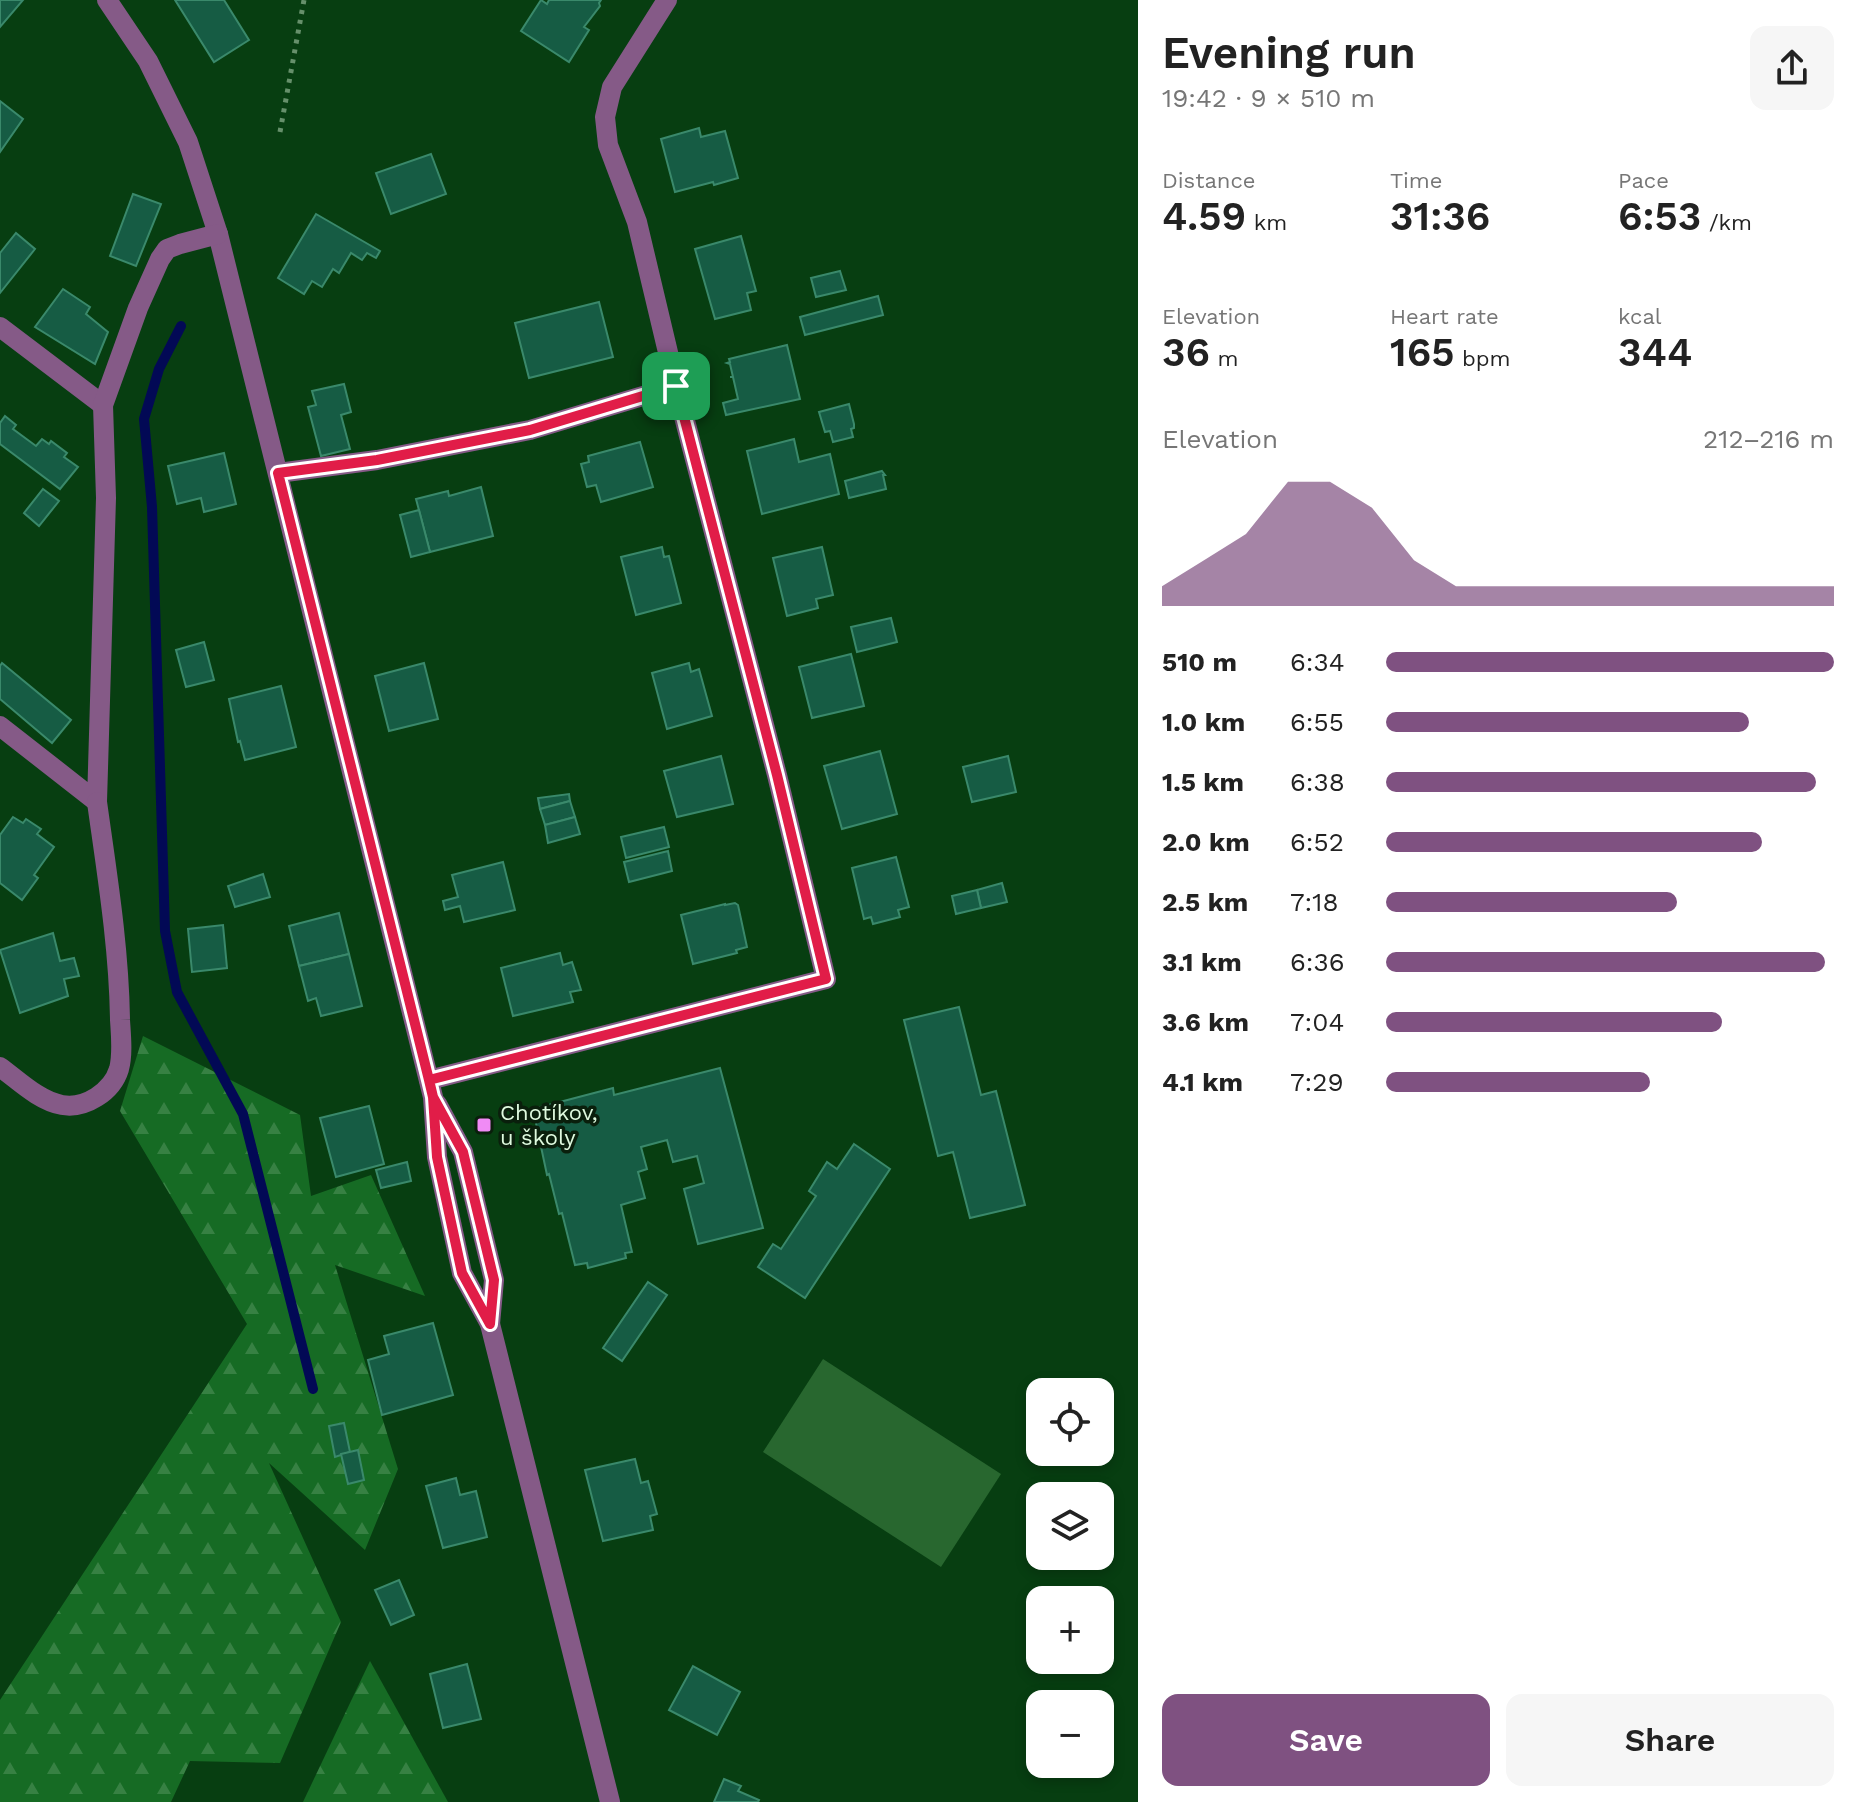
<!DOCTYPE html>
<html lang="en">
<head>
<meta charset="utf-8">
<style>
  body { margin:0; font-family:"Work Sans",sans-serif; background:#f6f6f6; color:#222; height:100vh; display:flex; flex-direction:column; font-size:30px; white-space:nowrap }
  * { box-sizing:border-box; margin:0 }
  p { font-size:26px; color:#767676 }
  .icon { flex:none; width:44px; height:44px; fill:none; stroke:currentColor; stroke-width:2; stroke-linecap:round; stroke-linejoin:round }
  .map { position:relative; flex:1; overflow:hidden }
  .sheet { display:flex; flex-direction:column; background:#fff; width:720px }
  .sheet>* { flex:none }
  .buttons { position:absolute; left:1026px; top:1378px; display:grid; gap:16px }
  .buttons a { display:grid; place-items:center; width:88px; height:88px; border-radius:16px; background:#fff; box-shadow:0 4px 12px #0003; font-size:40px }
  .pin { position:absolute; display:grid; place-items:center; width:68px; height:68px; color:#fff; margin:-34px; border-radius:16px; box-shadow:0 4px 12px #0006 }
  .round { display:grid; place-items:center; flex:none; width:84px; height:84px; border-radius:16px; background:#f6f6f6 }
  .head { display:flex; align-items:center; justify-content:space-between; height:136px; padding:0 24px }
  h1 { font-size:44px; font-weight:600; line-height:60px }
  .metrics { display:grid; grid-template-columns:repeat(3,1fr); gap:12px; height:136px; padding:8px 24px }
  .metrics div { display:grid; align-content:center }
  .metrics b { font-size:40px; font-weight:600 }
  .metrics small { font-size:22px; font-weight:400 }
  .metrics p { font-size:22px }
  .chart { height:224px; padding:16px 24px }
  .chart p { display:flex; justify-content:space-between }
  .chart svg { width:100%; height:144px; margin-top:8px; fill:#7f5181; opacity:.7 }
  .cta { display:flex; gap:16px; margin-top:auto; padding:16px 24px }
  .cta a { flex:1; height:92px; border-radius:16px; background:#7f5181; color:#fff; font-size:32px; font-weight:600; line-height:92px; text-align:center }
  .cta a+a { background:#f6f6f6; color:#222 }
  ul { padding:0 24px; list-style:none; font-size:26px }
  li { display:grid; grid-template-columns:128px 96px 1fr; align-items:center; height:60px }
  li i { height:20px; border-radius:10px; background:#7f5181 }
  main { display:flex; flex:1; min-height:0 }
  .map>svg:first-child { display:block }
  .forest { fill:url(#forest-firs) }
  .garden { fill:#28672f }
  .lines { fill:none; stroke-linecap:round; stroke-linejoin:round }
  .stream { stroke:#020955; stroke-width:10 }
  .building { fill:#165c44; stroke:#3a896b; stroke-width:2 }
  .path { stroke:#66906b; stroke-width:5; stroke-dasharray:4 6; stroke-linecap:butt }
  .minor { stroke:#855a87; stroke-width:20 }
  .route-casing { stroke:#fff; stroke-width:16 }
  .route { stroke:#e11d48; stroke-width:10 }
  .poi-dot { fill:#f08bf5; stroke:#0a1f0c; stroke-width:3 }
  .labels { text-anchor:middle; stroke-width:7; stroke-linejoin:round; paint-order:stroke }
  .poi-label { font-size:22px; fill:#dffadf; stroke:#0a1f0c; text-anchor:start }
</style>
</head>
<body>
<main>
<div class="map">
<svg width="1138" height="1802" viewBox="0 0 1138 1802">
  <defs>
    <pattern id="forest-firs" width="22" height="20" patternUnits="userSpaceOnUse" patternTransform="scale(2)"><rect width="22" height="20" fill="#166b24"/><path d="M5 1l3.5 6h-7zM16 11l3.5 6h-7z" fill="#378143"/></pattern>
  </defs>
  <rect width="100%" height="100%" fill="#073e11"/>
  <g class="forest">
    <path d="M143,1036L300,1115L311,1196L371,1175L425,1296L335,1265L398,1469L365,1550L269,1463L341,1622L280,1763L190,1761L171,1802H0V1700L247,1324L120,1111Z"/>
    <path d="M370,1661L448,1802H303Z"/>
  </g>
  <path class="garden" d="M823,1359L1001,1474L941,1567L763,1452Z"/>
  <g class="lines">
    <path class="stream" d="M181,326L159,369L144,419L152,507L165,931L177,992L243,1114L313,1389"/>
  </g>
  <g class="building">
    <path d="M0,0H23L0,27Z"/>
    <path d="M175,0H224L249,40L214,62Z"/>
    <path d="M541,0L547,4L549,0H601L599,3L600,6L584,27L589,30L569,62L521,31Z"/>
    <path d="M0,101L23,119L0,152Z"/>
    <path d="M699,128L701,137L725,131L738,178L714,185L713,182L675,192L661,139Z"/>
    <path d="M431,154L446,194L391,214L376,173Z"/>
    <path d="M133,194L161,204L136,266L110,256Z"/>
    <path d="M316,214L380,251L376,258L367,253L362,260L351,253L339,273L333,269L322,287L312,281L304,294L278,278Z"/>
    <path d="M16,233L35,249L0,293V253Z"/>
    <path d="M741,236L756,291L747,293L751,310L715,319L695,249Z"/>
    <path d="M840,271L846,290L816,297L811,278Z"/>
    <path d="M63,289L90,307L86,314L108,332L95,364L35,327Z"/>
    <path d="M878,296L883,315L805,335L800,317Z"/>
    <path d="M599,302L613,357L529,378L515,323Z"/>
    <path d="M787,345L800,399L726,415L723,403L738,399L733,377H730H733L730,364L727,363L730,362L729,359Z"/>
    <path d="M344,384L351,412L341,415L350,449L321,456L308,407L316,405L312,391Z"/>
    <path d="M849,404L854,424V428L851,429L853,437L833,442L830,431L825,432L819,412Z"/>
    <path d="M5,416L16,425L13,429L36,446L42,439L49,444L51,441L67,453L64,457L78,467L60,489L0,444V423Z"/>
    <path d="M794,439L799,462L830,454L839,494L762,514L747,451Z"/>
    <path d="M640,442L653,487L601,502L596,485L587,487L581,464L589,462L588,456Z"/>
    <path d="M224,453L236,504L204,512L201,498L177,504L168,466Z"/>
    <path d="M882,471L885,475H883L886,489L849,498L845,481Z"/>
    <path d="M481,487L493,536L430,552L416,499L448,491L449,496Z"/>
    <path d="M43,489L59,501L39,526L24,513Z"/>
    <path d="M419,510L430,552L411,557L400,515Z"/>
    <path d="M662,547L664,557L669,556L681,603L636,615L621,557Z"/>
    <path d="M822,547L833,595L816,599L818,608L787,616L773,558Z"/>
    <path d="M891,618L897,642L857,652L851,627Z"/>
    <path d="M204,642L214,680L186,687L176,650Z"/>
    <path d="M851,654L864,706L812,718L799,667Z"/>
    <path d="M2,663L71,720L52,743L0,699V666Z"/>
    <path d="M424,663L438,719L389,731L375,676Z"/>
    <path d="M689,663L691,672L699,669L712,716L667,729L652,673Z"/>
    <path d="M281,686L296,747L245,760L240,741L238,742L229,699Z"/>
    <path d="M880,751L897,814L842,829L824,766Z"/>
    <path d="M721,756L733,804L677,817L664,771Z"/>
    <path d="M1008,756L1016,792L972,802L963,767Z"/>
    <path d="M569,794L570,801L540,809L538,798Z"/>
    <path d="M570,801L575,817L545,825L540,809Z"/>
    <path d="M13,817L23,823L26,819L41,829L37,834L54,847L34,875L38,878L22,900L0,883V835Z"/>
    <path d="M575,817L580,834L548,843L545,825Z"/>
    <path d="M664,827L669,847L626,858L621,837Z"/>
    <path d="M668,851L672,871L629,882L624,862Z"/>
    <path d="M896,857L909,907L898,910L900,917L873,924L871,917L864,919L852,868Z"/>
    <path d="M503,862L515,910L464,922L460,906L445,910L443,901L458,897L452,875Z"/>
    <path d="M263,874L270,897L235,907L228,886Z"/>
    <path d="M1002,883L1007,902L981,908L977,890Z"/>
    <path d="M977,890L981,908L956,914L952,896Z"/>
    <path d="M735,903L738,905L747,947L736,950L737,953L693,964L681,915L725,904V905Z"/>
    <path d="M339,913L349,954L299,966L289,926Z"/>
    <path d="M223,925L227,968L192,972L188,929Z"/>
    <path d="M53,933L60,961L74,958L79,976L64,979L68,996L20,1013L0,950Z"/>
    <path d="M560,953L563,965L572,962L581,990L570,992L573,1002L513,1016L501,968Z"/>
    <path d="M349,954L362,1006L321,1016L316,998L308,1001L299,966Z"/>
    <path d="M959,1007L981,1095L996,1091L1025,1205L970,1218L953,1152L938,1156L904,1020Z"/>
    <path d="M720,1068L763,1228L698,1244L684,1189L704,1183L697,1156L673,1162L667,1140L641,1147L647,1169L638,1172L645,1198L621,1205L632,1252L625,1253L626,1258L588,1268L587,1263L575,1265L562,1213L559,1214L549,1174L547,1175L533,1109L613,1088L614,1095Z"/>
    <path d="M369,1106L384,1164L336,1177L320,1118Z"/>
    <path d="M854,1144L890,1169L805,1298L758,1267L773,1244L781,1249L816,1196L809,1191L827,1162L837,1169Z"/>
    <path d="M407,1162L411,1181L381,1188L376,1170Z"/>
    <path d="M648,1282L667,1295L622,1361L603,1348Z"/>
    <path d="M433,1323L453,1395L382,1415L368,1360L389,1354L384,1336Z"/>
    <path d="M344,1423L350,1452L335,1457L329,1426Z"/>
    <path d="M358,1450L364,1480L348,1484L341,1454Z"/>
    <path d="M635,1459L641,1483L648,1481L657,1514L650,1516L653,1530L603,1541L585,1470Z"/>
    <path d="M456,1478L460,1495L476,1491L487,1537L443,1548L426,1486Z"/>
    <path d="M399,1580L414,1615L391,1625L375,1590Z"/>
    <path d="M467,1664L481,1719L443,1728L430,1674Z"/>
    <path d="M693,1666L740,1692L717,1735L669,1710Z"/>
    <path d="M724,1779L741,1786L738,1791L759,1800L758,1802H714Z"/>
  </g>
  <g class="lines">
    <path class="path" d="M280,132L304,0"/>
    <g class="minor">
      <path d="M107,0L148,61L188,142L218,234L433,1097L437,1157L462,1273L490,1324L610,1802"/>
      <path d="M0,327L103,405"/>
      <path d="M278,473L377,460L530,430L676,386L637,222L608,145L605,117L612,87L667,0"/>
      <path d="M0,726L97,802L106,498L103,405L138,308L160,259L167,249L180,244L218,234"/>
      <path d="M0,1067C18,1080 39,1101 62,1105C85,1109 112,1092 119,1069C123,1054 121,1036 120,1020C119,947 107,874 97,802"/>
      <path d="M429,1080L826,979L777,775L676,386"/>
      <path d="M437,1104L463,1152L494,1280L490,1324"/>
    </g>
  </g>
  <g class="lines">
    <g class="route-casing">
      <path id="route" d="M676,386L530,430L377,460L278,473L429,1080L433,1097L437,1157L462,1273L490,1324L494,1280L463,1152L433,1097L429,1080L826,979L777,775L676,386"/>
    </g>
    <use href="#route" class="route"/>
  </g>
  <rect class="poi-dot" x="476" y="1117" width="16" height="16" rx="4"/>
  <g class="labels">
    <g class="poi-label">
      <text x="500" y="1120">Chotíkov,<tspan x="500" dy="25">u školy</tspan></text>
    </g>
  </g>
</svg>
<div class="buttons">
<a><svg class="icon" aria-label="locate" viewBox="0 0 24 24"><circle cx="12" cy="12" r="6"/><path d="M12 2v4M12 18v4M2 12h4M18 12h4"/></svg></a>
<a><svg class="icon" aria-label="layers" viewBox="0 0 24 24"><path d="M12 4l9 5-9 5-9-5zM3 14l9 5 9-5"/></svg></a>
<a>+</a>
<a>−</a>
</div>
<div class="pin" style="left:676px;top:386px;background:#1e9e55"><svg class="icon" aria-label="arrive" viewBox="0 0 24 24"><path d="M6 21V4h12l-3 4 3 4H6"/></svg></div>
</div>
<section class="sheet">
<div class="head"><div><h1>Evening run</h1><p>19:42 · 9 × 510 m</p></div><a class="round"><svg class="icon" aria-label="share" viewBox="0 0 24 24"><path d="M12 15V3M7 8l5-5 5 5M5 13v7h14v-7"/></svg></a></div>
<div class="metrics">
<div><p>Distance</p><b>4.59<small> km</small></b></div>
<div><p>Time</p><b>31:36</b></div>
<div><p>Pace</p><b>6:53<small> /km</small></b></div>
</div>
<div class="metrics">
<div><p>Elevation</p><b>36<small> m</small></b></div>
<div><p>Heart rate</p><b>165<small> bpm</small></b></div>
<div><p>kcal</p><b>344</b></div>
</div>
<div class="chart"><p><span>Elevation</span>212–216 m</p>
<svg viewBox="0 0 160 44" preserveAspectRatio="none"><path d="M0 44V38L10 30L20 22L30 6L40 6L50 14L60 30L70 38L80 38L90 38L100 38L110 38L120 38L130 38L140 38L150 38L160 38V44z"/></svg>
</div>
<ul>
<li><b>510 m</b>6:34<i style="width:100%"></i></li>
<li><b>1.0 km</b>6:55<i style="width:81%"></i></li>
<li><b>1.5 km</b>6:38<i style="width:96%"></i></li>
<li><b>2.0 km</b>6:52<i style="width:84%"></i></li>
<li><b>2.5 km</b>7:18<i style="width:65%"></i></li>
<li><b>3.1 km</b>6:36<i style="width:98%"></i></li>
<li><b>3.6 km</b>7:04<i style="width:75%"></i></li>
<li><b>4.1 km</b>7:29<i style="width:59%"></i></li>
</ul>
<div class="cta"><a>Save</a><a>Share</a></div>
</section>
</main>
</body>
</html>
